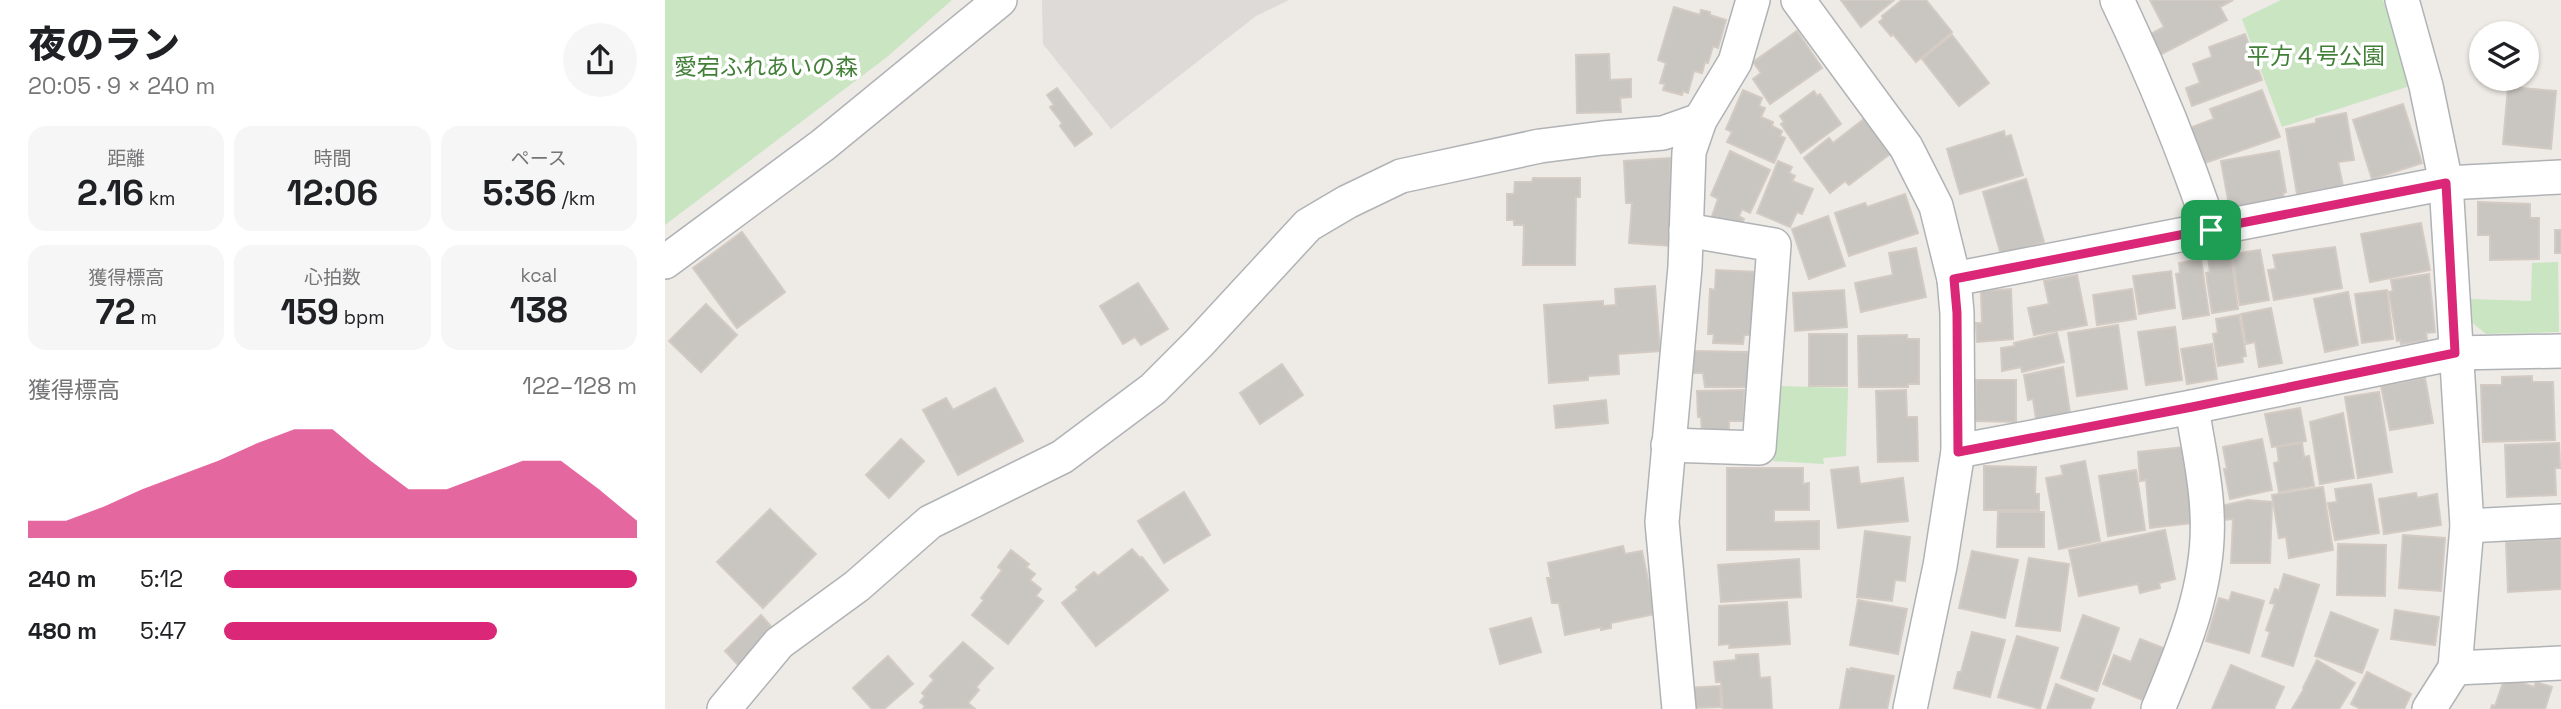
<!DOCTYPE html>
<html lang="ja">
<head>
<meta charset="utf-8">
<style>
  body { margin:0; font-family:"Space Grotesk","Noto Sans JP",sans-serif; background:#f6f6f6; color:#202124; height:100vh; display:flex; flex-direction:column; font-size:26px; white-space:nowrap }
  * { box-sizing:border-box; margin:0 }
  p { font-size:23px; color:#757577 }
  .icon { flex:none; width:38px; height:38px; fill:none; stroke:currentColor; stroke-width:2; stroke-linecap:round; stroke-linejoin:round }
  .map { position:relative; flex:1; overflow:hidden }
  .panel { display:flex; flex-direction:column; background:#fff; width:665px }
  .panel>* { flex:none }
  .buttons { position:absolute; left:1804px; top:21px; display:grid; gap:14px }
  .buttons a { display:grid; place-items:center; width:70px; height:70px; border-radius:50%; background:#fff; box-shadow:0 2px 5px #0004; font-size:35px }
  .pin { position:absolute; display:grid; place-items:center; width:60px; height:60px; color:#fff; margin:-30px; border-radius:14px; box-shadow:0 4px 10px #0006 }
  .round { display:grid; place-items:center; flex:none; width:74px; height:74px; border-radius:37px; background:#f6f6f6 }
  .overview { display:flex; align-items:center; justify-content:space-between; height:119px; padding:0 28px }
  h1 { font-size:38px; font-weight:800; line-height:52px }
  .stats { display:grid; grid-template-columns:repeat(3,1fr); gap:10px; height:119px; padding:7px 28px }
  .stats div { display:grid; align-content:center; border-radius:18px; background:#f6f6f6; text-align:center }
  .stats b { font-size:35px; font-weight:800 }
  .stats small { font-size:19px; font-weight:400 }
  .stats p { font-size:19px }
  .chart { height:196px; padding:14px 28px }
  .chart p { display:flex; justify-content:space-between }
  .chart svg { width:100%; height:126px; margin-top:7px; fill:#db2777; opacity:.7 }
  ul { padding:0 28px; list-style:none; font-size:23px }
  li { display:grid; grid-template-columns:112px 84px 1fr; align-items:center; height:52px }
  li i { height:18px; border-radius:9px; background:#db2777 }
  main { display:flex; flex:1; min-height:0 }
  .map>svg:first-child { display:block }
  .industrial { fill:#dddad7 }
  .green { fill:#c9e5c2 }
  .building { fill:#c9c5c1; stroke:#d3cbc3; stroke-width:2 }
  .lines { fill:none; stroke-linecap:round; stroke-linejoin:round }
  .street-casing { stroke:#b0b3b6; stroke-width:36 }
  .street { stroke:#fff; stroke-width:33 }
  .route-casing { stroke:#fff; stroke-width:14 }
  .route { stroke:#db2777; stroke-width:9 }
  .labels { text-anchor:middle; stroke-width:7; stroke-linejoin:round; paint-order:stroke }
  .park-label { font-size:23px; fill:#428038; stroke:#fff }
</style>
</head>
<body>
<main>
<section class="panel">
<div class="overview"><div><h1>夜のラン</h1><p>20:05 · 9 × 240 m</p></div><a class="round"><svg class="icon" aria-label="share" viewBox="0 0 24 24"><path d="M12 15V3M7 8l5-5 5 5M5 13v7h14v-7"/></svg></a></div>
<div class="stats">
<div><p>距離</p><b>2.16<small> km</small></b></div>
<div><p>時間</p><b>12:06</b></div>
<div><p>ペース</p><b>5:36<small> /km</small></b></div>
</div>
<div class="stats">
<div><p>獲得標高</p><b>72<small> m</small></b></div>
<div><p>心拍数</p><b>159<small> bpm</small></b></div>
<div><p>kcal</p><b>138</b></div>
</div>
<div class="chart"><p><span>獲得標高</span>122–128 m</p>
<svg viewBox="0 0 160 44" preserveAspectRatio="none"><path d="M0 44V38L10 38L20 33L30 27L40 22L50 17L60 11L70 6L80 6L90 17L100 27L110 27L120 22L130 17L140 17L150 27L160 38V44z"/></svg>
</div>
<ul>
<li><b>240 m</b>5:12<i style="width:100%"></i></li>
<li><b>480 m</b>5:47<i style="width:66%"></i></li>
</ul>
</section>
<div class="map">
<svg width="1896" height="709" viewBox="0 0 1896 709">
  <rect width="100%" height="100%" fill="#eeeae5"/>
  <path class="industrial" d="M377,0H624L591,16L446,129L378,44Z"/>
  <g class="green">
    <path d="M0,0H287L222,57L0,225Z"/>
    <path d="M1616,0H1718L1745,86L1617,127L1577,19Z"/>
    <path d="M1893,262L1894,332L1821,334L1804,320V299L1866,301L1867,263Z"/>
    <path d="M1113,386L1183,388L1181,456L1158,458L1159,464L1108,461Z"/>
  </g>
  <g class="building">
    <path d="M1176,0H1229L1196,27Z"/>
    <path d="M1237,0H1261L1287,32L1251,62L1228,34L1226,36L1214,22L1218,19L1217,16Z"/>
    <path d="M1485,0H1568L1555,7L1562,20L1495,55L1484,35L1499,27Z"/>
    <path d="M1009,7L1035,15L1036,10L1045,12V15L1061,20L1053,48L1048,46L1043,63L1040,62L1037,73L1029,71L1023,93L1018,91L1017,95L998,90L1000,84L995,83L1001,63L993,60Z"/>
    <path d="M1132,31L1157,68L1105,104L1088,79L1096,73L1088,62Z"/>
    <path d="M1580,34L1597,80L1527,106L1521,88L1535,83L1528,64L1547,57L1544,47Z"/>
    <path d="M1287,35L1324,83L1294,106L1257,59Z"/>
    <path d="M944,54L945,80L966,79V97L955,98L956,112L912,113L911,55Z"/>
    <path d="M1843,87L1891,91L1886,149L1838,144Z"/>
    <path d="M392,88L427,134L410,146L395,126L397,123L385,107L389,105L382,95Z"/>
    <path d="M1078,90L1097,98L1094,106L1100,108L1096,117L1108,122L1107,126L1117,131L1115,136L1120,138L1109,163L1062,142L1067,132L1061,129Z"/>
    <path d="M1597,90L1615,137L1537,164L1524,128L1549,119L1545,109Z"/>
    <path d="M1149,91L1152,96L1155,94L1176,124L1136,153L1116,124L1119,122L1115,116Z"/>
    <path d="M1738,104L1757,163L1707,179L1688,120Z"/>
    <path d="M1681,113L1689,160L1673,162L1678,186L1632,194L1621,129L1651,123V119Z"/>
    <path d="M1199,119L1225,154L1184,185L1180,181L1165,193L1139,158L1164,138L1168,143Z"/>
    <path d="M1339,131L1340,137L1346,135L1358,175L1295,194L1282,149Z"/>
    <path d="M1065,151L1105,170L1085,213L1077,209L1074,216L1079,219L1075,227L1046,219L1053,199L1046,195Z"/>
    <path d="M1614,151L1621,192L1618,193L1620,201L1565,211L1556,161Z"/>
    <path d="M1005,158L1007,246L964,243L967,203H961L959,161Z"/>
    <path d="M1113,161L1127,167L1124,173L1130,176L1127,181L1148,189L1137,214L1132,212L1125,227L1092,213Z"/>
    <path d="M868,178H915V197H911L910,265H858L859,225H849V220H842V194H849L850,182H867Z"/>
    <path d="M1361,179L1379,242L1336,255L1318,192Z"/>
    <path d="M1240,194L1253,233L1184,256L1170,213L1200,203L1202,207Z"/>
    <path d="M1813,202L1865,204V218H1874V259L1825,260V235H1813Z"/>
    <path d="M1163,216L1180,266L1144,279L1127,229Z"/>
    <path d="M1756,223L1765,270L1705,282L1696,234Z"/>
    <rect x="1890" y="230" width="6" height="23"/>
    <path d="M77,232L120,292L72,328L28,268Z"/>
    <path d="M1670,247L1677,288L1609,300L1603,270L1611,269L1608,255Z"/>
    <path d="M1251,248L1261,297L1196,312L1190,283L1228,275L1224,253Z"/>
    <path d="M1595,250L1604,300L1575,305L1567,254Z"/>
    <path d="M1566,254L1573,309L1547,313L1541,273L1545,272L1543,257Z"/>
    <path d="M1536,259L1544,315L1518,319L1511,274L1515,273L1514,263Z"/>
    <path d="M1051,270L1092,272L1089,335H1079L1078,344L1048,343L1049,334H1043L1045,289L1050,290Z"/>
    <path d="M1506,271L1510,308L1474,314L1468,276Z"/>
    <path d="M1764,274L1770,332L1761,333L1762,340L1736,344L1735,340L1732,341L1724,292L1728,291L1726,280Z"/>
    <path d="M1412,275L1422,325L1369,335L1363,308L1384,304L1379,281Z"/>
    <path d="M473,283L503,329L476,345L470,337L458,344L435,306Z"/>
    <path d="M990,286L995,351L953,354L954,374L923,376V380L884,383L879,305L938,301V306L951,305L950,289Z"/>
    <path d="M1346,289L1348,339L1312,342L1311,323H1317L1316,291Z"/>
    <path d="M1467,289L1471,319L1432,325L1428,295Z"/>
    <path d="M1179,290L1182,327L1130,331L1128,293Z"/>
    <path d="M1722,290L1728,339L1697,343L1690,294Z"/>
    <path d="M1683,292L1693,345L1660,352L1649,299Z"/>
    <path d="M41,304L72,335L36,372L4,341Z"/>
    <path d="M1606,308L1617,363L1594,367L1590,342L1581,344L1576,314Z"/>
    <path d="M1574,315L1581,356L1577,357L1578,362L1553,366L1548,334L1553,333L1551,319Z"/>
    <path d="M1453,325L1462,389L1412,396L1403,333Z"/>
    <path d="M1510,327L1517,380L1481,385L1473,332Z"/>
    <path d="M1392,333L1399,362L1357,372L1356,367L1337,371L1336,348L1350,346L1349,343Z"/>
    <rect x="1144" y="334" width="38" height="52"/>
    <path d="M1242,335V339H1254V384H1243V387H1194L1193,336Z"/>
    <path d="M1547,344L1552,379L1522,384L1516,349Z"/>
    <path d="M1028,351L1083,352V387H1040L1038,373H1028Z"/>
    <path d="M617,364L638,395L595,424L575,393Z"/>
    <path d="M1398,367L1405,413L1371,419L1368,399L1363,400L1359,375Z"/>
    <path d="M1867,376V382H1888L1890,440L1818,442L1816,385H1837V377Z"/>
    <path d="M1760,378L1768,423L1725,430L1716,386Z"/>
    <path d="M1311,380H1351V422L1310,421Z"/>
    <path d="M330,388L358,441L293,475L258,410L281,398L288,410Z"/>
    <path d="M1079,390V421H1064V432L1037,433L1036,417H1033L1032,391Z"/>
    <path d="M1241,390L1242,417H1252L1253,461L1213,462L1211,391Z"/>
    <path d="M1714,392L1727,472L1693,478L1680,397Z"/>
    <path d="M941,400L943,423L891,428L889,406Z"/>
    <path d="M1635,408L1641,441L1607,447L1600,414Z"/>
    <path d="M1678,413L1689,478L1655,484L1645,422Z"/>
    <path d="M236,439L259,461L224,498L201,475Z"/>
    <path d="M1597,439L1607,490L1565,499L1559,469H1562L1558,447Z"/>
    <path d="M1637,443L1639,457L1644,456L1649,486L1614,492L1609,463L1614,462L1612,447Z"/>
    <path d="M1894,443L1895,468H1890L1891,495L1842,497L1840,445Z"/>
    <path d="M1519,447L1527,523L1485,528L1481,480L1475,481L1473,452Z"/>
    <path d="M1420,461L1435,541L1394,549L1381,478L1398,475L1396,466Z"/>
    <path d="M1319,466L1371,467L1370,494H1374V510H1319Z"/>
    <path d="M1193,467L1195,484L1238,478L1243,521L1173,528L1166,470Z"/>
    <path d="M1062,468H1138V484L1144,483V510H1109V522L1154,521V549L1062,550Z"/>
    <path d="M1471,470L1480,530L1443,536L1434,476Z"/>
    <path d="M1706,484L1714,533L1670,540L1663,503L1672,502L1670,489Z"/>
    <path d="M1658,487L1668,550L1624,558L1621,537L1614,538L1607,495Z"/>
    <path d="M519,492L545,535L499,563L473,521Z"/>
    <path d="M1751,493L1752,498L1772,494L1776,525L1719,534L1714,499Z"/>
    <path d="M1583,500L1607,502L1605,563H1566L1568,519L1559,520L1556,506Z"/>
    <path d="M105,509L151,554L98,608L52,562Z"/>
    <path d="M1333,512H1379V547H1332Z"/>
    <path d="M1500,530L1510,579L1494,583L1495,588L1475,593L1473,584L1414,596L1404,550Z"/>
    <path d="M1200,531L1245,537L1240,581L1230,580L1227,601L1192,597Z"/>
    <path d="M1738,535L1780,538L1776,591L1734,588Z"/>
    <path d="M1896,539V589L1843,592L1841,542Z"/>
    <path d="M1673,544L1721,545L1720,596L1672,595Z"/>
    <path d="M958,546L960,554L977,551L990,614L946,623V628L936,630V627L900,635L894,603H887L882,578H886L883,563Z"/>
    <path d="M467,549L475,558L477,557L503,590L431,646L397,603L413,590L411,587L429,572L433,576Z"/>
    <path d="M346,550L364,564L361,567L370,574L365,580L376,589L371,596L378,601L343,644L307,615L319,600L316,598L337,570L333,567Z"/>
    <path d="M1307,551L1353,560L1340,618L1294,608Z"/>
    <path d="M1364,558L1404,564L1395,631L1351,626Z"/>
    <path d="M1134,559L1136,597L1056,602L1053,565Z"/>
    <path d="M1619,574L1654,585L1628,666L1597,656L1605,632L1601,630L1610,604L1605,603L1610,589L1614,591Z"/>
    <path d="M1567,592L1599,601L1584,653L1541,641L1554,598L1564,601Z"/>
    <path d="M1193,600L1242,609L1233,654L1185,645Z"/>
    <path d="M1122,602L1125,644L1064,648L1065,644L1054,645V606Z"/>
    <path d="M1730,610L1774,617L1770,645L1726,639Z"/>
    <path d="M1666,612L1713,630L1697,673L1650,656Z"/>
    <path d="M96,615L111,632L75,667L60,651Z"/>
    <path d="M1418,615L1454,628L1432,691L1396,678Z"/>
    <path d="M866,618L876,652L835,664L825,629Z"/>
    <path d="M1307,632L1340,640L1325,697L1289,688L1293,672H1296Z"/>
    <path d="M1352,636L1393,648L1375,709L1333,697Z"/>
    <path d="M1475,639L1501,649L1480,701L1438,684L1449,655L1466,662Z"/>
    <path d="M298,642L328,668L311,687L314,690L303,703L309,708L258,709L260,706L255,702L260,696L257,693L269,680L265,676Z"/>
    <path d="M1093,654L1095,678L1105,677L1107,709H1058L1056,682H1051L1049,662L1071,660V655Z"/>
    <path d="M223,656L248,684L219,709H207L188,688Z"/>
    <path d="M1652,660L1690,683L1674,709H1627L1639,689L1638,688Z"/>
    <path d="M1566,665L1619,687L1609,709H1547Z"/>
    <path d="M1186,668L1229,676L1222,709H1175L1182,669L1186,670Z"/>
    <path d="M1702,672L1746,694L1739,709H1696L1686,704Z"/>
    <path d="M1840,677L1869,687L1871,682L1887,687L1880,709H1826L1827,705L1830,706Z"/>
    <path d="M1391,684L1429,699L1425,709H1382Z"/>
    <path d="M1055,686L1056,707L1024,708L1022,688Z"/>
  </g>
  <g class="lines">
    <g class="street-casing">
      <g id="street">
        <path d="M1133,0L1241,147L1271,206L1289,279L1292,313L1293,451L1275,566L1245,709"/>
        <path d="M1452,0C1488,75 1519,151 1546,230"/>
        <path d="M1737,0L1761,86L1781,183L1802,526L1790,668L1764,709"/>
        <path d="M0,262L158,145L335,0"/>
        <path d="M1289,279L1781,183L1896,177"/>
        <path d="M1003,445L1094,448L1109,245L1021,230"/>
        <path d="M1293,451L1527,407L1790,353L1896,351"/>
        <path d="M1802,526L1896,521"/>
        <path d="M1790,668L1896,663"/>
        <path d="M59,709L114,643L192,586L265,522L397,457L488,389L534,343L643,225L682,202L736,176L875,146L938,138L998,133L1035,120"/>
        <path d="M1014,709L997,522L1020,267L1024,152L1035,120L1070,62L1088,0"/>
        <path d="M1493,709C1519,647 1546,582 1542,513C1541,478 1532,442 1527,407"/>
      </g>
    </g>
    <use href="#street" class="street"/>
  </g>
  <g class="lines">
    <g class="route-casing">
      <path id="route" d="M1781,183L1790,353L1527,407L1293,452L1292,313L1289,279Z"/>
    </g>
    <use href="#route" class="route"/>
  </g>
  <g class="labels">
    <g class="park-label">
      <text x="1651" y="64">平方４号公園</text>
      <text x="101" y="75">愛宕ふれあいの森</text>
    </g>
  </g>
</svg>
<div class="buttons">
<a><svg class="icon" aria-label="layers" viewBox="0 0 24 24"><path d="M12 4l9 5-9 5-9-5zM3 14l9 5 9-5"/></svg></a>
</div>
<div class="pin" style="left:1546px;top:230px;background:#1e9e55"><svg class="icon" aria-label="arrive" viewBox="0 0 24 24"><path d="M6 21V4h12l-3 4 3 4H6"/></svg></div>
</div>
</main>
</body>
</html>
